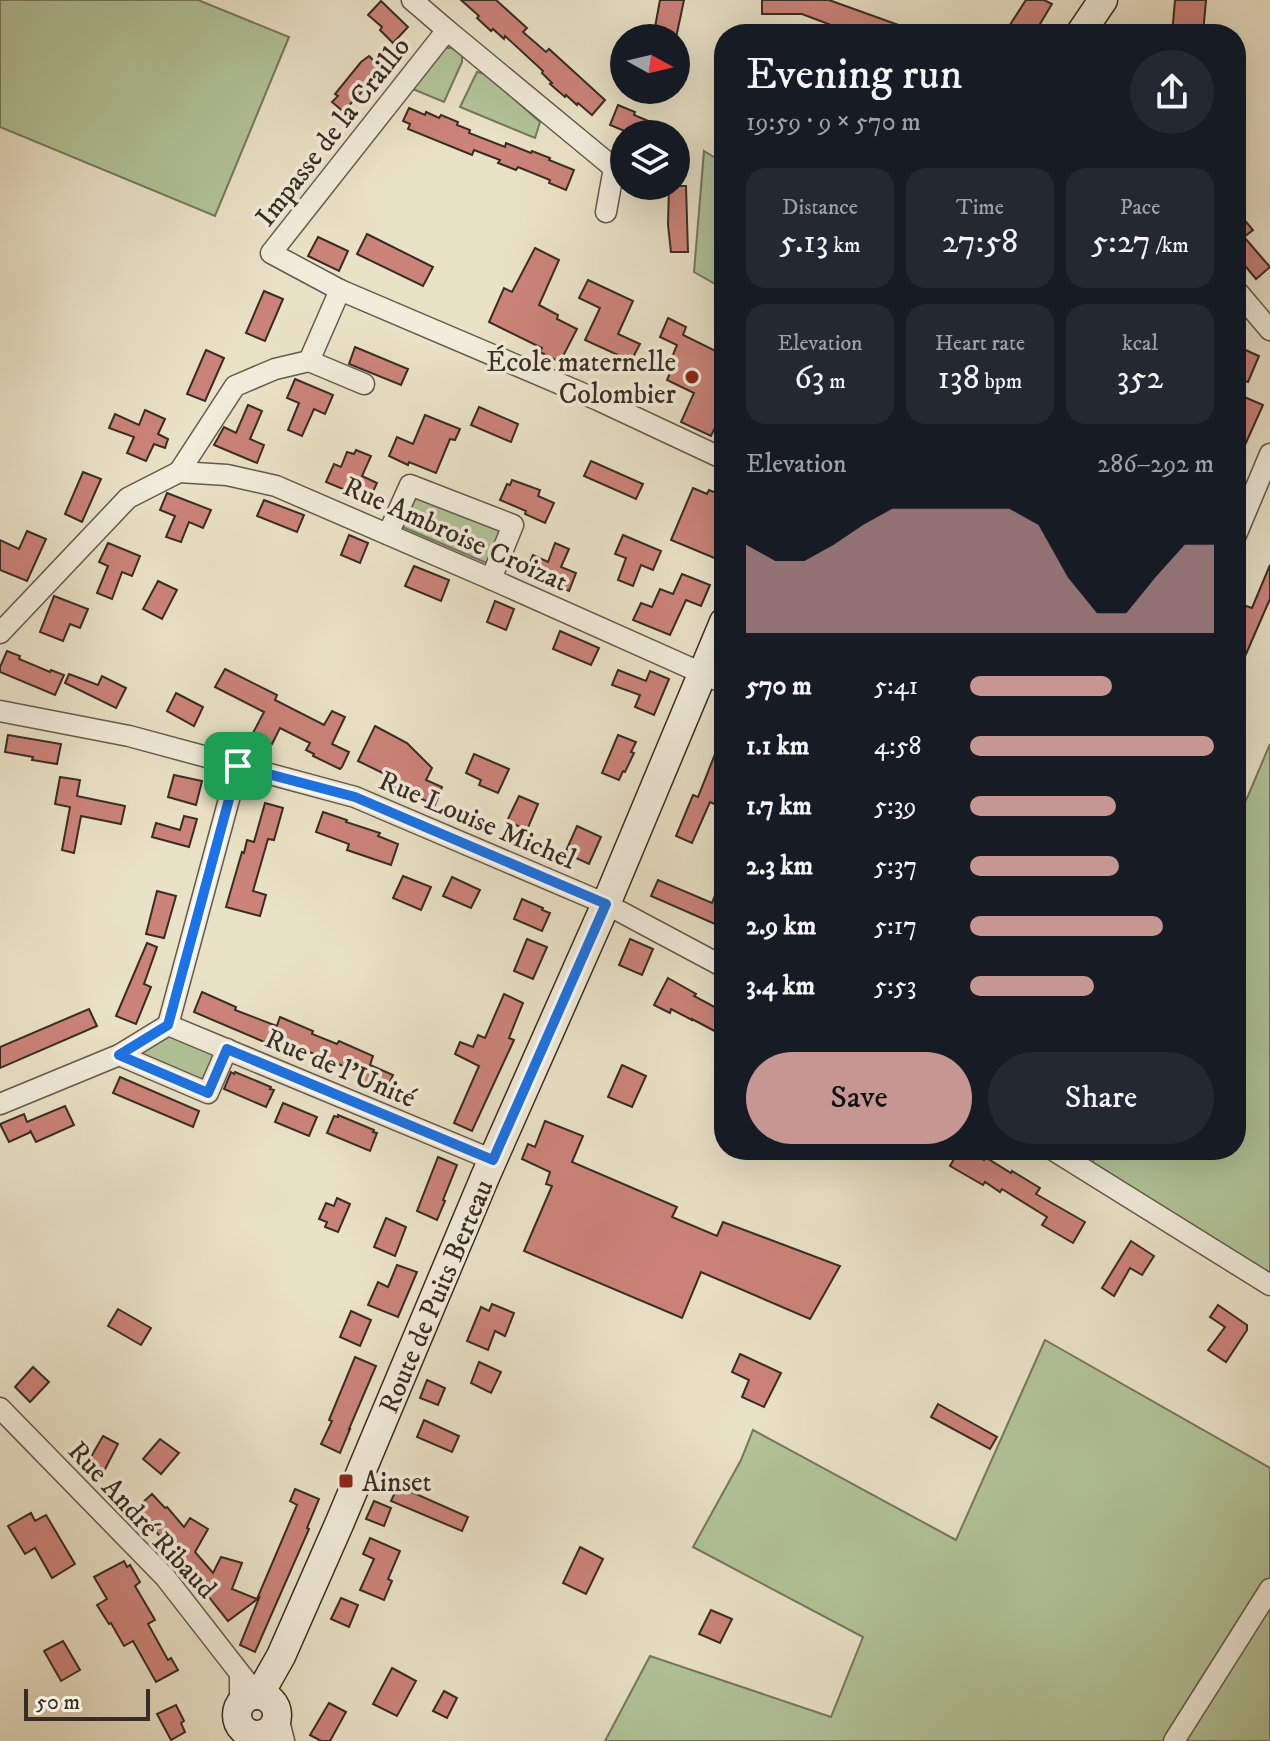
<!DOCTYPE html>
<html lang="en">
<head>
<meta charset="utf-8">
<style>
  body { margin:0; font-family:"IM FELL DW Pica",serif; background:#242831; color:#f1f3f6; height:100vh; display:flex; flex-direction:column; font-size:30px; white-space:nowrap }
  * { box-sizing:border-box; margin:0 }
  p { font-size:26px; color:#9ea1a6 }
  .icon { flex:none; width:44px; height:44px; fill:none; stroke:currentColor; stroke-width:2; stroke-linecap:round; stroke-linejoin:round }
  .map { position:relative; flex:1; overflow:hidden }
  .sheet { position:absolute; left:714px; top:24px; width:532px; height:1136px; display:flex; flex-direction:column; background:#171b24; border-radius:32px; box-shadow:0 8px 32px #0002 }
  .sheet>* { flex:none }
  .needle { width:52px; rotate:98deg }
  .tools { position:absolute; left:610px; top:24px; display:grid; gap:16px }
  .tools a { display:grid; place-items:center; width:80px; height:80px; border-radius:50%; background:#171b24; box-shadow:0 8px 32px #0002; font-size:40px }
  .scale { position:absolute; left:24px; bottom:20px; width:126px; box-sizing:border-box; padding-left:8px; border:4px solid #382c23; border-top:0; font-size:22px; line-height:28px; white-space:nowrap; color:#382c23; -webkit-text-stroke:6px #f1ecdb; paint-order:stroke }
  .pin { position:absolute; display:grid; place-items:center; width:68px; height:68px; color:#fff; margin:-34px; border-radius:16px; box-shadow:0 4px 12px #0006 }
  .round { display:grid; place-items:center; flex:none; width:84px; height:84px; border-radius:42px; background:#242831 }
  .overview { display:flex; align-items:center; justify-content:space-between; height:136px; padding:0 32px }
  h1 { font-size:44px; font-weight:600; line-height:60px }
  .metrics { display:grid; grid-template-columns:repeat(3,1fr); gap:12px; height:136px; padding:8px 32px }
  .metrics div { display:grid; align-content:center; border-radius:20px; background:#242831; text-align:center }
  .metrics b { font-size:34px; font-weight:600 }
  .metrics small { font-size:22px; font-weight:400 }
  .metrics p { font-size:22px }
  .chart { height:224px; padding:16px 32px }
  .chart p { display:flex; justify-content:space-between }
  .chart svg { width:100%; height:144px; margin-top:8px; fill:#c59692; opacity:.7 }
  .primary-button { display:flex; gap:16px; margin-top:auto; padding:16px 32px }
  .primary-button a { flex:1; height:92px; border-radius:48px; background:#c59692; color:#111; font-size:32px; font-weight:600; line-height:92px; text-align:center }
  .primary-button a+a { background:#242831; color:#f1f3f6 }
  ul { padding:0 32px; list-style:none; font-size:26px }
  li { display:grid; grid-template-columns:128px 96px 1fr; align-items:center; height:60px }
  li i { height:20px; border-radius:10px; background:#c59692 }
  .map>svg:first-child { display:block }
  .green { fill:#b2c499; stroke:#75785e; stroke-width:2 }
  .building { fill:#cc837a; stroke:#382c23; stroke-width:2 }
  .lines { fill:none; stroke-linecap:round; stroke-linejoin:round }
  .street-casing { stroke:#645a4c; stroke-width:23 }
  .secondary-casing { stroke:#382c23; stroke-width:31 }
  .street { stroke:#f1ecdb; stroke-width:20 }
  .secondary { stroke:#f1ecdb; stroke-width:28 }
  .route-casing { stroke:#fff; stroke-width:16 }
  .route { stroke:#1a73e8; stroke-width:10 }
  .poi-dot { fill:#8f2418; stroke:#f1ecdb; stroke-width:3 }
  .labels { text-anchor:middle; stroke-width:7; stroke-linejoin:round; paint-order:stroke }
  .street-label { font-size:28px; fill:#382c23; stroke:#f1ecdb }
  .poi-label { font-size:28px; fill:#382c23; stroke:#f1ecdb; text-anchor:end }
</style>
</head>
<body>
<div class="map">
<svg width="1270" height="1741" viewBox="0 0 1270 1741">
  <rect width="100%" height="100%" fill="#eae2c7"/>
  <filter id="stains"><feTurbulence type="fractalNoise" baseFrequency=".0025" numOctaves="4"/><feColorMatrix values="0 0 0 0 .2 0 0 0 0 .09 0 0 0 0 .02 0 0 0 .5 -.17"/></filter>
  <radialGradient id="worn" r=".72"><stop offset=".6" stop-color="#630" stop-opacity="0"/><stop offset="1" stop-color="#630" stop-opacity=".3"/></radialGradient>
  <g class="green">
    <path d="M0,0H198L289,37L215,216L0,127Z"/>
    <path d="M437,48H452L462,55V62L444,102L408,87Z"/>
    <path d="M477,72L486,74L540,122L535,138L460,107Z"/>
    <path d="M704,151L724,163V289L694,272Z"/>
    <path d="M413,492L506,528L491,565L400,526Z"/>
    <path d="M1270,744V1283L1089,1170L1098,1150H1236V824Z"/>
    <path d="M170,1036L216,1055L204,1082L137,1054Z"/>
    <path d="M1045,1340L1270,1468V1741H605L650,1656L831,1717L863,1637L693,1547L741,1460L753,1430L956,1540Z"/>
  </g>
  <g class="building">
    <path d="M461,0H496L527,28L523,32L546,52L549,49L605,100L592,115L578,103L577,105L566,95L565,97L550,84L552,83L542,73L543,71L505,36L504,39L493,29L491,31L477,18L479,16Z"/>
    <path d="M660,0H684L676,38H653Z"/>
    <path d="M762,0H829L918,32V34H849L830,27L831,25L802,14H762Z"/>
    <path d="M1026,0H1044L1052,4L1034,34H1004Z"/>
    <path d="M1175,0H1206L1203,34H1172Z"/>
    <path d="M381,1L408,27L393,43L380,30L382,27L368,15Z"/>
    <path d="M369,56L380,67L357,98L356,97L344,112L332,102L338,96L335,94L361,62Z"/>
    <path d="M618,105L635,112L634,115L679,134H632L610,125Z"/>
    <path d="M409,108L425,115L426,112L439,118L441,115L458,122L457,125L470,130L469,133L505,147L506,143L531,153L532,151L550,158L549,160L574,170L566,190L549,183L550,180L518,167L516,170L498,163L500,160L474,150L472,155L408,129L410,124L403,121Z"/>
    <path d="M669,186H686L688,252H671L668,225Z"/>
    <path d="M1236,210L1253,230L1244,237L1270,267L1256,279L1236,255Z"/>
    <path d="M367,234L433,267L423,286L357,254Z"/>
    <path d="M318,237L348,251L339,271L308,256Z"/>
    <path d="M535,248L559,260L539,305L558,315L557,319L577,329L560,362L540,352L542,348L489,322L504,288L512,292Z"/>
    <path d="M588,280L633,301L618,334L640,344L631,361L585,340L600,308L579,298Z"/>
    <path d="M264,291L283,299L265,341L246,333Z"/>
    <path d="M668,318L686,327L683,335L724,355V409L711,436L681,422L694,393L667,380L674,364L670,362L677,345L660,337Z"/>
    <path d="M355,347L408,369L401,385L349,364Z"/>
    <path d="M1241,348L1259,356L1248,382L1236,378V360Z"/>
    <path d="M206,350L224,358L205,401L187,394Z"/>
    <path d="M295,379L333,395L325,414L314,409L302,436L288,430L299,403L287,398Z"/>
    <path d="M1242,396L1263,405L1236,465V410Z"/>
    <path d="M248,405L262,411L250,439L264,445L257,463L214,445L224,427L236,433Z"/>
    <path d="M479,407L518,424L511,442L471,425Z"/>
    <path d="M145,410L165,419L158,434L168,439L165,448L154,444L146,461L127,453L134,437L109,428L115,414L139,425Z"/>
    <path d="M425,415L460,429L455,440L450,439L436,473L409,462L408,465L389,456L397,437L413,444Z"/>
    <path d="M356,450L371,456L362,476L377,483L369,500L326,482L334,464L341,467L347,452L354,454Z"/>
    <path d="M591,461L643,484L636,499L584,476Z"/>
    <path d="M83,472L101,479L82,522L65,514Z"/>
    <path d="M512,480L540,490L538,496L554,503L545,523L525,514L526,511L500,500L507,484L510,485Z"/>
    <path d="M693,488L707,494L709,490L724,496V562L671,540Z"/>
    <path d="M167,493L211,510L203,528L189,522L181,542L166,537L175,516L160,510Z"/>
    <path d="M264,500L304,515L297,532L257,516Z"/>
    <path d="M27,531L46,539L27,581L0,570V540L19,549Z"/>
    <path d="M349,535L368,543L360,563L341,555Z"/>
    <path d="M623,535L661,551L653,570L641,565L633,586L618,580L626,558L615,554Z"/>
    <path d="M108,543L140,556L132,576L122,572L112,599L97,593L108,566L99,562Z"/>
    <path d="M555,543L569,549L561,567L576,573L569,591L525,573L533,555L548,562Z"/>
    <path d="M1270,565V599L1236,677V613L1240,604L1252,608Z"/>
    <path d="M414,566L449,580L441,601L405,586Z"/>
    <path d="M682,574L710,585L701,606L686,600L670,635L633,620L641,603L652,607L660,589L673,594Z"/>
    <path d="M158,581L177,590L162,619L143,609Z"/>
    <path d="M54,596L88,609L80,628L70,624L63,641L40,632Z"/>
    <path d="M495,601L514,609L506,630L487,622Z"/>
    <path d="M560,631L599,648L591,665L553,649Z"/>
    <path d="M7,651L20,656L19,659L50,672L51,670L64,675L55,695L0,672V667Z"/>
    <path d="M225,669L277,695L275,700L324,725L332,711L345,717L332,744L349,752L342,767L340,769L313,756L314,754L306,750L310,743L280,728L272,744L253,733L264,712L215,687Z"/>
    <path d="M618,670L646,681L650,671L669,679L654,715L635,707L640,695L612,685Z"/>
    <path d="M69,674L98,685L102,676L126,688L116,708L65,683Z"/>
    <path d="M176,693L203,707L194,726L167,711Z"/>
    <path d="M375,726L407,743L432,768L426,780L442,787L435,805L388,784L391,777L358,761Z"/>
    <path d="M723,734L724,782L714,804L710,802L692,843L676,836L693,795L698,797Z"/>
    <path d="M8,735L61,744L57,764L32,760L33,757L5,752Z"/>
    <path d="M618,735L636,742L631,752L634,753L625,772L623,771L619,780L602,773Z"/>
    <path d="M474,754L509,769L498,793L479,785L481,780L466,773Z"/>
    <path d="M174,775L202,781L196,805L168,797Z"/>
    <path d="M60,777L80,780L77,796L125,806L121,824L81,816L74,853L62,850L70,807L55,804Z"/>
    <path d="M519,796L538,804L527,830L507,821Z"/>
    <path d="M265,803L283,808L274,840L268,839L253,891L266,895L260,916L226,907L242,852L244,853L247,840L254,842Z"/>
    <path d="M323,812L347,820L346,822L380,833L378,836L398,844L391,865L347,850L349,844L316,832Z"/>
    <path d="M184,816L197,819L189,847L152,837L156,823L180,830Z"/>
    <path d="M577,826L601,837L589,864L565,853Z"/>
    <path d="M403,876L431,887L421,910L393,898Z"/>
    <path d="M723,876L724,928L651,896L658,880L712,903Z"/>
    <path d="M452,877L480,890L471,908L443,896Z"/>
    <path d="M157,891L176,896L164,938L146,934Z"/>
    <path d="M522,899L543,908L542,910L550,913L542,931L514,919Z"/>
    <path d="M527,939L547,947L533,979L514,971Z"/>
    <path d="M630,939L653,949L642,975L619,965Z"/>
    <path d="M147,943L157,947L144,984L151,987L136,1024L116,1016Z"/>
    <path d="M668,978L696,994L694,996L724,1012V1036L692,1019V1020L671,1009L670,1013L654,1005Z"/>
    <path d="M202,992L236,1007L235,1010L277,1026L269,1044L194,1012Z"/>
    <path d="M504,994L523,1003L509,1038L514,1040L472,1131L454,1123L479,1066L455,1054L460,1042L473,1047L478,1035L485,1038Z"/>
    <path d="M89,1009L97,1026L0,1068V1047Z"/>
    <path d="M280,1017L313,1031L312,1034L337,1044L339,1041L373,1056L370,1065L393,1075L385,1093L361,1083L365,1075L273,1037Z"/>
    <path d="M622,1065L646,1076L632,1107L608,1097Z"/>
    <path d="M231,1072L234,1074L235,1072L271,1087L270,1089L274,1090L266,1107L224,1089Z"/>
    <path d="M120,1077L199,1111L193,1127L113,1093Z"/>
    <path d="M283,1103L317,1117L309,1136L275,1122Z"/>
    <path d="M65,1106L74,1125L36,1142L30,1130L31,1132L9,1142L0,1124L24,1114L27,1122Z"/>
    <path d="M338,1115L374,1130L373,1132L377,1133L370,1151L327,1133L334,1116L338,1117Z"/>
    <path d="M545,1121L583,1136L572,1162L677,1207L672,1217L717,1236L723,1222L840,1266L810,1319L701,1272L682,1318L524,1251L552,1186L546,1184L550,1172L522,1159L528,1144L535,1147Z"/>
    <path d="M959,1150H967L984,1160L985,1157L1011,1173L1012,1171L1040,1188L1036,1194L1085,1222L1073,1243L1042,1225L1047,1217L1002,1189L1000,1192L985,1182L983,1185L950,1166Z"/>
    <path d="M438,1157L457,1165L443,1200L445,1201L437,1220L417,1211Z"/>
    <path d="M337,1198L350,1204L338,1232L325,1227L327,1222L319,1219L326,1203L334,1206Z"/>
    <path d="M386,1218L406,1227L395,1256L374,1247Z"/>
    <path d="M1131,1241L1154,1256L1142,1275L1130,1268L1114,1296L1102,1288Z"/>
    <path d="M397,1265L417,1272L398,1317L368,1305L378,1282L388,1287Z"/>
    <path d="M492,1304L514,1313L505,1336L495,1331L488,1350L467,1341L481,1307L489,1311Z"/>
    <path d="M1218,1305L1247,1325V1330L1226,1362L1208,1350L1225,1327L1210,1317Z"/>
    <path d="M118,1309L151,1328L141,1345L108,1326Z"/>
    <path d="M351,1311L371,1320L360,1346L340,1337Z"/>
    <path d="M740,1354L781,1373L764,1407L742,1397L749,1380L732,1372Z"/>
    <path d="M355,1357L376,1366L349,1429H350L340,1453L321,1444L332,1421L329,1420Z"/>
    <path d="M479,1362L501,1372L491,1393L471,1383Z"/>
    <path d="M33,1367L49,1382L30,1402L15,1387Z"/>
    <path d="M427,1380L445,1388L438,1405L420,1398Z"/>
    <path d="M938,1404L997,1437L990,1449L931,1417Z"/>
    <path d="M424,1420L459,1436L452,1452L417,1437Z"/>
    <path d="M103,1436L118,1444L104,1471L88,1462Z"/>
    <path d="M160,1439L179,1453L161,1474L143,1459Z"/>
    <path d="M398,1486L468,1517L462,1531L391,1501Z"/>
    <path d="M295,1489L319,1499L307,1528L309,1529L255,1652L240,1645L259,1598L228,1621L162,1538L154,1530L148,1535L129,1515L152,1494L165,1508L167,1507L184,1527L190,1518L208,1529L195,1552L213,1573L221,1557L242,1563L232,1589L257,1599L297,1505L290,1501Z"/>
    <path d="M374,1501L391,1508L384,1526L366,1519Z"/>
    <path d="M31,1513L35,1521L46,1515L75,1564L52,1578L35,1548L25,1554L8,1526Z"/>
    <path d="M370,1538L400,1551L388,1579L392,1581L384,1600L360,1590L374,1559L363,1554Z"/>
    <path d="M580,1547L603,1559L586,1594L563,1583Z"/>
    <path d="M124,1561L127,1567L130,1565L140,1582L135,1586L155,1620L148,1624L168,1660L171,1658L178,1670L156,1682L133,1641L124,1646L111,1623L109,1624L97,1605L107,1599L94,1577Z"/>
    <path d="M341,1598L358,1605L349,1627L331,1619Z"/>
    <path d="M711,1610L732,1619L720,1643L699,1634Z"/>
    <path d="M63,1641L80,1670L61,1681L44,1651Z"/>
    <path d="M392,1668L416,1681L397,1716L373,1704Z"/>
    <path d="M444,1691L457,1698L447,1718L433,1711Z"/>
    <path d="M329,1703L346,1712L330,1741H321L310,1735Z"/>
    <path d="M176,1705L184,1721L181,1723L185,1732L171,1740L157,1714Z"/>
  </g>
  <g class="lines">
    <g class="street-casing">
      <g id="street">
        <path d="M412,0L447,30"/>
        <path d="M606,212L614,168L447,30L271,253L340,290L598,400L724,459"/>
        <path d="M1236,290L1270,330"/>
        <path d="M309,361L364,384"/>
        <path d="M179,472L235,386L275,369L309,361L340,290"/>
        <path d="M388,534L410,485L513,525L491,579"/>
        <path d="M1236,535L1270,454"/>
        <path d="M0,633L128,498L179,472L227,475L276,486L491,579L724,683"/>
        <path d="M0,711L129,736L355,797L606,904L724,967"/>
        <path d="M168,1025L238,766"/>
        <path d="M119,1055L208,1093L227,1049"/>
        <path d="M0,1104L119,1055L168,1025L493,1160"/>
        <path d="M1053,1150L1270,1285"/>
        <path d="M0,1408L165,1577L257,1695"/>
        <path d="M240,1674V1705"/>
        <path d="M277,1713L284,1741"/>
        <path d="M1174,1741L1270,1589"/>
      </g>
    </g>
    <g class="secondary-casing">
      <g id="secondary">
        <path d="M1080,34L1103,0"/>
        <path d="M259,1695L281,1656L340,1522L485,1177L606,904L724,622"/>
        <circle cx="257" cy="1715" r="20"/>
      </g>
    </g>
    <use href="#street" class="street"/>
    <use href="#secondary" class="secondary"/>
  </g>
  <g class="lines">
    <g class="route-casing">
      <path id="route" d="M238,766L355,797L606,904L493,1160L227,1049L208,1093L119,1055L168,1025Z"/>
    </g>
    <use href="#route" class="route"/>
  </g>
  <g class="poi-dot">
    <circle cx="692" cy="377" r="8"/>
    <rect x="338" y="1473" width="16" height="16" rx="4"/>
  </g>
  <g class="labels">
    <g class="street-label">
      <text transform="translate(332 131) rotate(-52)" y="10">Impasse de la Craillo</text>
      <text transform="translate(456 533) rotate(24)" y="10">Rue Ambroise Croizat</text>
      <text transform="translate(478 819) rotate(23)" y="10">Rue Louise Michel</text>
      <text transform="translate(341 1067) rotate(23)" y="10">Rue de l'Unité</text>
      <text transform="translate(435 1296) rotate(-67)" y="10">Route de Puits Berteau</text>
      <text transform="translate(143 1519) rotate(47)" y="10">Rue André Ribaud</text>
    </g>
    <g class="poi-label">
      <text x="676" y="371">École maternelle<tspan x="676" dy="32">Colombier</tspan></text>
      <text x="362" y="1491" text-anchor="start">Ainset</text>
    </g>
  </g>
  <rect width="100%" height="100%" filter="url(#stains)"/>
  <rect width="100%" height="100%" fill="url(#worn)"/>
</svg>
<div class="tools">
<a><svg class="needle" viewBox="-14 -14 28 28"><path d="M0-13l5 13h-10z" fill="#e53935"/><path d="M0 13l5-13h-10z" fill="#9ea1a6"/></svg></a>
<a><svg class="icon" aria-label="layers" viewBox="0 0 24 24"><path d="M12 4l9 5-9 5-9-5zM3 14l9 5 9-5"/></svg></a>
</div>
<div class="scale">50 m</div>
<div class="pin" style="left:238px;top:766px;background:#1e9e55"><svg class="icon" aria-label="arrive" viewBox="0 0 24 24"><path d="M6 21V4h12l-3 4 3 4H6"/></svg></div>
<section class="sheet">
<div class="overview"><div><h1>Evening run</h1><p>19:59 · 9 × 570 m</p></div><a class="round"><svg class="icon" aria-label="share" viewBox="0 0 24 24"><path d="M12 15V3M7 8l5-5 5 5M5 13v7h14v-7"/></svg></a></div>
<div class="metrics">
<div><p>Distance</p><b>5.13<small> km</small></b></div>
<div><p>Time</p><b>27:58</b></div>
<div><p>Pace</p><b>5:27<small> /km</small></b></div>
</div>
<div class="metrics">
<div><p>Elevation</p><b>63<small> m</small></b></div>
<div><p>Heart rate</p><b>138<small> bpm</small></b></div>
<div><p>kcal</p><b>352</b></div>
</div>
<div class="chart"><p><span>Elevation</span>286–292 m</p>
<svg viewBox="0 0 160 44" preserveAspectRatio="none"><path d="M0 44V17L10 22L20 22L30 17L40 11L50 6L60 6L70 6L80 6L90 6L100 11L110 27L120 38L130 38L140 27L150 17L160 17V44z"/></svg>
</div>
<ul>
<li><b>570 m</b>5:41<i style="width:58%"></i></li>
<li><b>1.1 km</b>4:58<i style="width:100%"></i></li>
<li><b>1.7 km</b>5:39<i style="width:60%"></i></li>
<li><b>2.3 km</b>5:37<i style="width:61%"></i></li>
<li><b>2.9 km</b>5:17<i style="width:79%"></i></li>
<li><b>3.4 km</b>5:53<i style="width:51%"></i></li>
</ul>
<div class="primary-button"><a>Save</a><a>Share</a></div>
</section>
</div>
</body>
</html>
